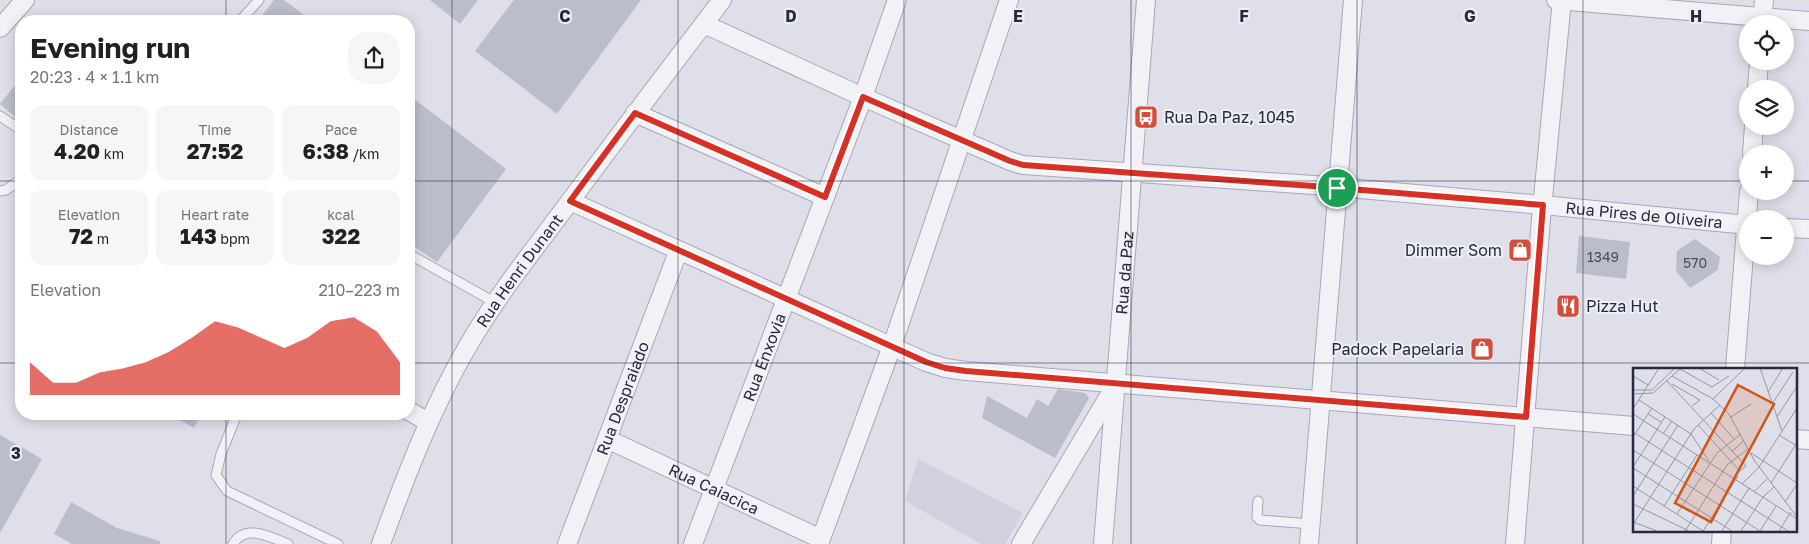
<!DOCTYPE html>
<html lang="en">
<head>
<meta charset="utf-8">
<style>
  body { margin:0; font-family:"Golos Text",sans-serif; background:#f6f6f6; color:#202124; height:100vh; display:flex; flex-direction:column; font-size:19px; white-space:nowrap }
  * { box-sizing:border-box; margin:0 }
  p { font-size:16px; color:#757577 }
  .icon { flex:none; width:28px; height:28px; fill:none; stroke:currentColor; stroke-width:2; stroke-linecap:round; stroke-linejoin:round }
  .map { position:relative; flex:1; overflow:hidden }
  .details { position:absolute; left:15px; top:15px; width:400px; height:405px; display:flex; flex-direction:column; background:#fff; border-radius:20px; box-shadow:0 2px 12px #0003 }
  .details>* { flex:none }
  .fabs { position:absolute; left:1739px; top:15px; display:grid; gap:10px }
  .fabs a { display:grid; place-items:center; width:55px; height:55px; border-radius:50%; background:#fff; box-shadow:0 2px 12px #0003; font-size:25px }
  .pin { position:absolute; display:grid; place-items:center; width:42px; height:42px; color:#fff; margin:-21px; border:2px solid #fff; border-radius:50%; box-shadow:0 1px 5px #0007 }
  .round { display:grid; place-items:center; flex:none; width:52px; height:52px; border-radius:20px; background:#f6f6f6 }
  .summary { display:flex; align-items:center; justify-content:space-between; height:85px; padding:0 15px }
  h1 { font-size:28px; font-weight:700; line-height:38px }
  .metrics { display:grid; grid-template-columns:repeat(3,1fr); gap:8px; height:85px; padding:5px 15px }
  .metrics div { display:grid; align-content:center; border-radius:12px; background:#f6f6f6; text-align:center }
  .metrics b { font-size:21px; font-weight:700 }
  .metrics small { font-size:14px; font-weight:400 }
  .metrics p { font-size:14px }
  .chart { height:140px; padding:10px 15px }
  .chart p { display:flex; justify-content:space-between }
  .chart svg { width:100%; height:90px; margin-top:5px; fill:#d93025; opacity:.7 }
  .map>svg:first-child { display:block }
  .built { fill:#d0d1dd }
  .building { fill:#bbbdcb }
  .lines { fill:none; stroke-linecap:round; stroke-linejoin:round }
  .lane-casing { stroke:#a7a8b6; stroke-width:11 }
  .street-casing { stroke:#a7a8b6; stroke-width:20 }
  .lane { stroke:#f1f1f6; stroke-width:9 }
  .street { stroke:#f1f1f6; stroke-width:18 }
  .route-casing { stroke:#fff; stroke-width:10 }
  .route { stroke:#d93025; stroke-width:6 }
  .grid { fill:none; stroke:#262940; stroke-width:1; stroke-opacity:0.55 }
  .labels { text-anchor:middle; stroke-width:4; stroke-linejoin:round; paint-order:stroke }
  .number-label { font-size:14px; fill:#4b4e63 }
  .poi-label { font-size:16px; fill:#262940; stroke:#edeff6; text-anchor:start }
  .street-label { font-size:16px; fill:#262940; stroke:#edeff6 }
  .inset-road { fill:none; stroke:#9496a5; stroke-width:1 }
  .view { fill:#d55411; fill-opacity:0.15; stroke:#d55411; stroke-width:2.5 }
  .inset-edge { fill:none; stroke:#262940; stroke-width:2.5 }
  .grid-label { font-size:16px; text-anchor:middle; font-weight:bold; fill:#262940; stroke:#edeff6; stroke-width:4; stroke-linejoin:round; paint-order:stroke }
</style>
</head>
<body>
<div class="map">
<svg width="1809" height="544" viewBox="0 0 1809 544">
  <rect width="100%" height="100%" fill="#dedfe8"/>
  <path class="built" d="M918,459L1023,513L1005,544H981L905,501Z"/>
  <g class="building">
    <path d="M274,0H284L312,21H258Z"/>
    <path d="M430,0H478L460,24Z"/>
    <path d="M514,0H641L557,114L475,51Z"/>
    <path d="M21,78V122L0,104Z"/>
    <path d="M409,95L506,169L437,262L409,243Z"/>
    <path d="M1579,236L1630,242L1626,279L1576,273Z"/>
    <path d="M1695,239L1720,257L1718,270L1690,288L1676,271L1677,251Z"/>
    <path d="M1058,389L1085,393L1089,398L1055,458L982,418L987,396L1027,418L1037,399L1048,406Z"/>
    <path d="M169,414H201L194,428Z"/>
    <path d="M0,435L42,459L0,533Z"/>
    <path d="M71,502L117,528L160,541V544H72L54,534Z"/>
  </g>
  <g class="lines">
    <g class="lane-casing">
      <g id="lane">
        <path d="M240,21L259,0"/>
        <path d="M0,116L21,130"/>
        <path d="M0,191L6,190L21,179"/>
        <path d="M409,254L496,303"/>
        <path d="M237,414L221,454L216,475L227,491L338,544"/>
        <path d="M1258,501L1257,517L1260,520L1311,524"/>
        <path d="M233,544C245,523 270,537 288,544"/>
      </g>
    </g>
    <g class="street-casing">
      <g id="street">
        <path d="M1556,0L1809,21"/>
        <path id="s1" d="M704,24L863,97L1010,161L1023,165L1313,185L1543,205L1748,225"/>
        <path d="M1762,24L1764,0"/>
        <path d="M0,28L25,0"/>
        <path d="M1757,89L1759,61"/>
        <path d="M635,113L825,197"/>
        <path d="M1752,154L1754,126"/>
        <path d="M570,201L926,362L945,368L966,371L1634,426"/>
        <path d="M1785,228L1809,229"/>
        <path d="M1735,369L1749,191"/>
        <path d="M409,411L428,422"/>
        <path id="s2" d="M607,439L821,539"/>
        <path d="M1795,439L1809,440"/>
        <path id="s3" d="M381,544C406,475 432,407 469,344C497,296 532,252 565,208C617,138 669,69 722,0"/>
        <path id="s4" d="M567,544L678,252"/>
        <path id="s5" d="M693,544L863,97L897,0"/>
        <path d="M819,544L892,346L1009,0"/>
        <path d="M1021,544L1113,389"/>
        <path id="s6" d="M1103,544L1146,0"/>
        <path d="M1309,544L1353,0"/>
        <path d="M1515,544L1541,219L1562,0"/>
        <path d="M1721,544L1722,530"/>
      </g>
    </g>
    <use href="#lane" class="lane"/>
    <use href="#street" class="street"/>
  </g>
  <g class="lines">
    <g class="route-casing">
      <path id="route" d="M863,97L1010,161L1023,165L1313,186L1543,205L1526,417L966,371L945,368L926,362L570,201L635,113L825,197Z"/>
    </g>
    <use href="#route" class="route"/>
  </g>
  <path class="grid" d="M226,0V21M452,0V544M678,0V544M904,0V544M1131,0V544M1357,0V544M1583,0V544M0,181H21M409,181H1748M1785,181H1809M0,363H21M409,363H1809M226,414V544"/>
  <defs>
    <g id="bus-square" transform="scale(1.25)"><rect x="-9" y="-9" width="18" height="18" rx="4" fill="#d54c3b" stroke="#edeff6"/><path d="M-5-6H5V4H4V6H2V4H-2V6H-4V4H-5ZM-3.5-4V0h7V-4ZM-3.5 1.2v1.5H-2V1.2ZM2 1.2v1.5H3.5V1.2Z" fill="#fff"/></g>
    <g id="shop-square" transform="scale(1.25)"><rect x="-9" y="-9" width="18" height="18" rx="4" fill="#d54c3b" stroke="#edeff6"/><path d="M-5-2.5h2.3a2.7 3.5 0 0 1 5.4 0H5L5.5 6h-11ZM-1.5-2.5h3a1.5 2.3 0 0 0-3 0Z" fill="#fff"/></g>
    <g id="restaurant-square" transform="scale(1.25)"><rect x="-9" y="-9" width="18" height="18" rx="4" fill="#d54c3b" stroke="#edeff6"/><path d="M-5-6h1v4h1v-4h1v4h1v-4h1v5L-1.5 .5V6h-2V.5L-5-1ZM5-6V6H3V1.5H1.5Q1.5-4 5-6Z" fill="#fff"/></g>
  </defs>
  <g fill-rule="evenodd">
    <use href="#bus-square" x="1146" y="117"/>
    <use href="#shop-square" x="1520" y="250"/>
    <use href="#restaurant-square" x="1568" y="306"/>
    <use href="#shop-square" x="1482" y="349"/>
  </g>
  <g class="labels">
    <g class="number-label">
      <text x="1603" y="262">1349</text>
      <text x="1695" y="268">570</text>
    </g>
    <g class="poi-label">
      <text x="1164" y="123">Rua Da Paz, 1045</text>
      <text x="1502" y="256" text-anchor="end">Dimmer Som</text>
      <text x="1586" y="312">Pizza Hut</text>
      <text x="1464" y="355" text-anchor="end">Padock Papelaria</text>
    </g>
    <g class="street-label">
      <text dy="6" stroke="none"><textPath href="#s1" startOffset="972">Rua Pires de Oliveira</textPath></text>
      <text dy="6" stroke="none"><textPath href="#s3" startOffset="308">Rua Henri Dunant</textPath></text>
      <text dy="6" stroke="none"><textPath href="#s6" startOffset="272">Rua da Paz</textPath></text>
      <text dy="6" stroke="none"><textPath href="#s5" startOffset="200">Rua Enxovia</textPath></text>
      <text dy="6" stroke="none"><textPath href="#s4" startOffset="156">Rua Despraiado</textPath></text>
      <text dy="6" stroke="none"><textPath href="#s2" startOffset="118">Rua Caiacica</textPath></text>
    </g>
  </g>
  <g transform="translate(1633 368)">
    <rect width="164" height="164" fill="#dedfe8"/>
    <path class="inset-road" d="M66,0L86,12M127,0L149,63M47,1L79,19M0,8L15,17M39,8L80,31L96,46L121,92L164,149M33,12L113,98L107,103L65,57M39,16L67,32L59,38M79,19L96,8M0,22H19L42,0M135,24L150,0M0,26L20,25L48,0M80,31L112,0M6,32L58,66L76,93M139,36L160,4M0,41L26,0M78,45L101,71M0,46L164,151M15,46L28,54M98,49L118,36M144,49L164,18M0,64L155,163M30,66L39,53M146,67L164,78M0,69L19,40M0,82L127,163M99,83L111,73M118,85L164,115M0,99L32,49M0,100L99,163M138,115L164,75M109,116L126,99L164,40M0,118L70,163M121,124L134,111M0,128L45,57M152,134L164,116M0,136L56,163M31,138L64,87M44,146L84,85L108,66M0,154L24,163M1,155L61,61L87,37M52,163L94,97L115,81M70,163L105,108M89,163L116,120M108,163L130,129L141,119M127,163L143,138M146,163L158,144"/>
    <path class="view" d="M105,17L141,36L78,154L42,135Z"/>
    <rect width="164" height="164" class="inset-edge"/>
  </g>
  <g class="grid-label">
    <text x="565" y="22">C</text>
    <text x="791" y="22">D</text>
    <text x="1018" y="22">E</text>
    <text x="1244" y="22">F</text>
    <text x="1470" y="22">G</text>
    <text x="1696" y="22">H</text>
    <text x="16" y="459">3</text>
  </g>
</svg>
<div class="fabs">
<a><svg class="icon" aria-label="locate" viewBox="0 0 24 24"><circle cx="12" cy="12" r="6"/><path d="M12 2v4M12 18v4M2 12h4M18 12h4"/></svg></a>
<a><svg class="icon" aria-label="layers" viewBox="0 0 24 24"><path d="M12 4l9 5-9 5-9-5zM3 14l9 5 9-5"/></svg></a>
<a>+</a>
<a>−</a>
</div>
<div class="pin" style="left:1337px;top:188px;background:#1e9e55"><svg class="icon" aria-label="arrive" viewBox="0 0 24 24"><path d="M6 21V4h12l-3 4 3 4H6"/></svg></div>
<section class="details">
<div class="summary"><div><h1>Evening run</h1><p>20:23 · 4 × 1.1 km</p></div><a class="round"><svg class="icon" aria-label="share" viewBox="0 0 24 24"><path d="M12 15V3M7 8l5-5 5 5M5 13v7h14v-7"/></svg></a></div>
<div class="metrics">
<div><p>Distance</p><b>4.20<small> km</small></b></div>
<div><p>Time</p><b>27:52</b></div>
<div><p>Pace</p><b>6:38<small> /km</small></b></div>
</div>
<div class="metrics">
<div><p>Elevation</p><b>72<small> m</small></b></div>
<div><p>Heart rate</p><b>143<small> bpm</small></b></div>
<div><p>kcal</p><b>322</b></div>
</div>
<div class="chart"><p><span>Elevation</span>210–223 m</p>
<svg viewBox="0 0 160 44" preserveAspectRatio="none"><path d="M0 44V28L10 38L20 38L30 33L40 31L50 28L60 23L70 16L80 8L90 11L100 16L110 21L120 16L130 8L140 6L150 13L160 28V44z"/></svg>
</div>
</section>
</div>
</body>
</html>
